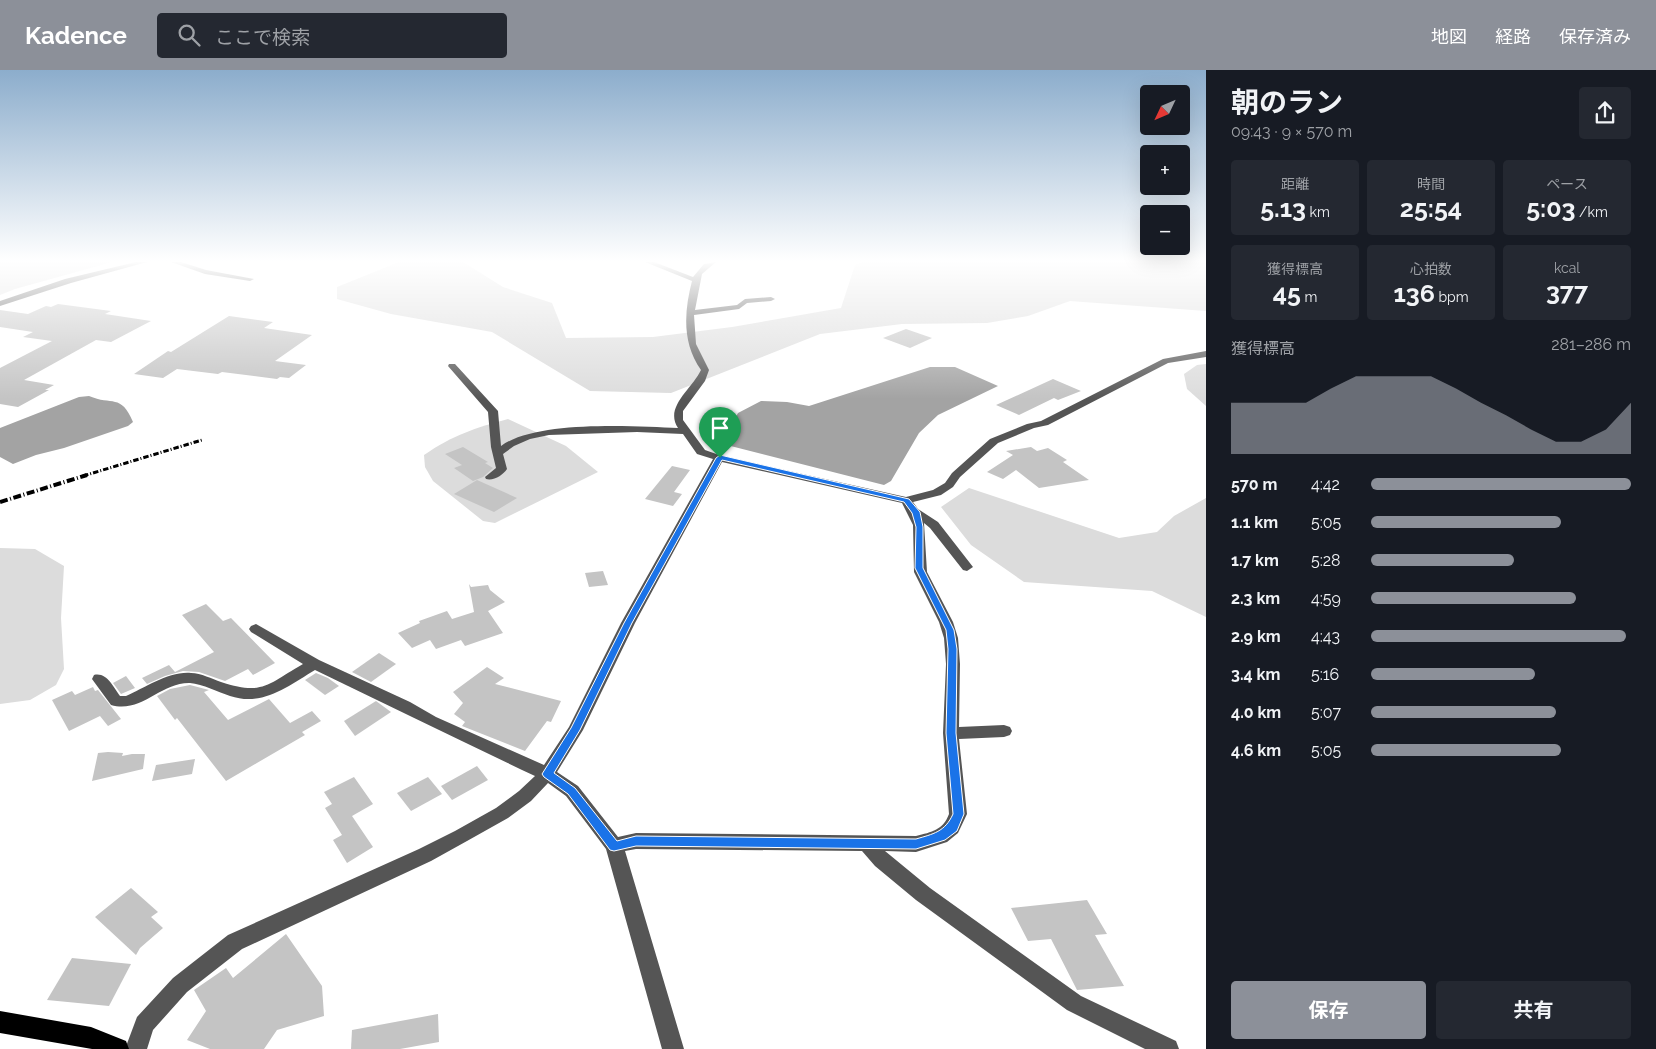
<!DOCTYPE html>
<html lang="ja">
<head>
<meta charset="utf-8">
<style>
  body { margin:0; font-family:Raleway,"Noto Sans JP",sans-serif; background:#242831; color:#f1f3f6; height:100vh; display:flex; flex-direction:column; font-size:19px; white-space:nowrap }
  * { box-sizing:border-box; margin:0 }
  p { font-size:16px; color:#9ea1a6 }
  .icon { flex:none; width:28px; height:28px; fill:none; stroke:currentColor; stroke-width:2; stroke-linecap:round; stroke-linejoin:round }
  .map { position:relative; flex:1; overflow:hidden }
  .side { display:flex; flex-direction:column; background:#171b24; width:450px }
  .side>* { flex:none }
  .needle { width:32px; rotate:226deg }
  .controls { position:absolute; left:1140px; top:15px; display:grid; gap:10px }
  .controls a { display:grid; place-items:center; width:50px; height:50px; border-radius:5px; background:#171b24; box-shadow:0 5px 20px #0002; font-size:25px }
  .pin { position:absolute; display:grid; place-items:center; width:42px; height:42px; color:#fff; margin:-51px -21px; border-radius:50% 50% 50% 0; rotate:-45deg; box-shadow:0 0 5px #0007 }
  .pin .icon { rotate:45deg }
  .round { display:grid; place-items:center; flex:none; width:52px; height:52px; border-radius:5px; background:#242831 }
  .summary { display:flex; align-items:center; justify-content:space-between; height:85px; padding:0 25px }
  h1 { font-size:28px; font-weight:700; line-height:38px }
  .figures { display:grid; grid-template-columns:repeat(3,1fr); gap:8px; height:85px; padding:5px 25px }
  .figures div { display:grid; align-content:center; border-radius:5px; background:#242831; text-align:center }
  .figures b { font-size:25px; font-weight:700 }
  .figures small { font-size:14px; font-weight:400 }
  .figures p { font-size:14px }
  .chart { height:140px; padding:10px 25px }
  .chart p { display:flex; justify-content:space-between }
  .chart svg { width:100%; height:90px; margin-top:5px; fill:#8c9099; opacity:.7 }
  .cta { display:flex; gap:10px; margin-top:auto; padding:10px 25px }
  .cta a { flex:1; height:58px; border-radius:5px; background:#8c9099; color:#fff; font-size:20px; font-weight:700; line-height:58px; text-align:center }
  .cta a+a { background:#242831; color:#f1f3f6 }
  ul { padding:0 25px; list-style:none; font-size:16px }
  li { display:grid; grid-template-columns:80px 60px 1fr; align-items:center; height:38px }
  li i { height:12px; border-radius:6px; background:#8c9099 }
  header { display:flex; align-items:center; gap:30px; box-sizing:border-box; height:70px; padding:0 25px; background:#8c9099; color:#fff }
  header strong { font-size:24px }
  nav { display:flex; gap:28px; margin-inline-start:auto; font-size:18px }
  .search { width:350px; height:45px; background:#242831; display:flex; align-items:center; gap:12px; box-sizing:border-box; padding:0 18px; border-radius:5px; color:#9ea1a6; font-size:19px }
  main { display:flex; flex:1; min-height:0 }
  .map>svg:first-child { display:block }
  .green { fill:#dcdcdc }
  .water { fill:#a3a3a3 }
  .building { fill:#c4c4c4 }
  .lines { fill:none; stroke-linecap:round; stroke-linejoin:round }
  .minor { fill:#555; fill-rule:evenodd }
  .major { fill:#000; fill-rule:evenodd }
  .rail-far1 { stroke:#000; stroke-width:3; stroke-dasharray:5.5 2 1 2; stroke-linecap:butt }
  .rail { stroke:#000; stroke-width:4; stroke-dasharray:8 2.5 1 2.5; stroke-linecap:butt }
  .route { fill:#1a73e8; stroke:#fff; fill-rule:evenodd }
</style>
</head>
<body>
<header>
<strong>Kadence</strong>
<div class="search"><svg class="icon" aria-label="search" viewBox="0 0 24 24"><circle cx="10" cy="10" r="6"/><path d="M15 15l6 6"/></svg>ここで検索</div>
<nav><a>地図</a><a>経路</a><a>保存済み</a></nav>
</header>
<main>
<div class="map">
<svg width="1206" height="979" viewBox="0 0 1206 979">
  <rect width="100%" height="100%" fill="#fff"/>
  <g class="green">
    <path d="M0,192H112L15,219L0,225Z"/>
    <path d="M399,192H463L503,217L552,233L566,268L653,267L732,257L841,238L855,195L862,192H1206V241L1070,231L1028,246L987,253L902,254L820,264L671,323L590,321L492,262L391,244L337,229V217Z"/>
    <path d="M1206,294V336L1187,319L1184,304L1197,295Z"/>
    <path d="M508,349L566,376L598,402L495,453L483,451L433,411L425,397L424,385C453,365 475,358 508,349Z"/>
    <path d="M969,418L1119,468L1157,462L1174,446L1206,428V547L1152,521L1024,512L971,475L941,437Z"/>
    <path d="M0,478L35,479L64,496L61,548L64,599L56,615L30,630L0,634Z"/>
  </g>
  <g class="water">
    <path d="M930,297H955L998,316L938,345L919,363L891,411L884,415L711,371L731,356L738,343L761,331L787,332L809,336Z"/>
    <path d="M89,326C112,336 121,323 133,352L128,356L64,378L36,385L13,394L0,387V358L79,327Z"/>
  </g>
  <g class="building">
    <path d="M58,234L111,241L105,244L151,251L111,272L96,270L24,310L54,315L45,320H49L18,337L0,334V298L52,271L23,267L33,262L0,257V240L28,244L46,236L51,237Z"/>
    <path d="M229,246L273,252L264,258L312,265L275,291L306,295L289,308L280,307L277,309L222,302L218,304L177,299L163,308L134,304L168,281L171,282Z"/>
    <path d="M906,259L932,268L910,278L883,268Z"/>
    <path d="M1053,309L1081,321L1058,330L1054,328L1019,345L996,335Z"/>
    <path d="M463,377L488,392L485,393L493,398L483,407L473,411L454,398L462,395L445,384Z"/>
    <path d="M1031,377L1037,381L1048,378L1067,390L1063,392L1089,410L1039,418L1016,400L1003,409L987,402L1013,385L1006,381Z"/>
    <path d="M672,396L690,400L674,422L682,424L673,436L645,429Z"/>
    <path d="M477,410L517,428L494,442L454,424Z"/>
    <path d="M603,501L608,515L589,517L585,503Z"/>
    <path d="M469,514L471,517L488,515L490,520L505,532L488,541L503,563L465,576L461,570L436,579L430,570L412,578L398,563L420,553L419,551L447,541L452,549L474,542Z"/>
    <path d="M206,534L223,551L231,548L275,593L253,605L248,599L225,611L199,602L183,601L165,606L147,614L142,608L169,595L175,602L214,582L182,545Z"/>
    <path d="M379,583L396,594L371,612L352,602Z"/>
    <path d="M487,597L504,608L495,614L561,631L551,652L547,651L525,681L462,656L465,652L454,644L463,633L453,622Z"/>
    <path d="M316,603L328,608L339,616L325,625L305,610Z"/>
    <path d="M126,606L135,618L121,624L113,613Z"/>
    <path d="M190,615L209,620L204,622L228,650L269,629L290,653L312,641L321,651L302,662L305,665L226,711L177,648L175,650L157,626L170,619Z"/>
    <path d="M93,617L95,621L98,620L121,649L108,656L100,646L69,661L52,630L72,621L75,625Z"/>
    <path d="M376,631L391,642L355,666L344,651Z"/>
    <path d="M108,682L123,683L122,686L132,684H145L143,699L92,711L98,683Z"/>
    <path d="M195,689L192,704L152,711L156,695Z"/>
    <path d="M477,696L488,710L452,730L441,716Z"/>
    <path d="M354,707L373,734L352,746L373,777L347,793L333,770L342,765L325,738L332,734L324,722Z"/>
    <path d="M428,707L442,724L411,741L397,723Z"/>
    <path d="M131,818L158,842L151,847L163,858L140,878L136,885L95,847Z"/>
    <path d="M1087,830L1107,864L1095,865L1124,916L1077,920L1051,869L1028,871L1011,838Z"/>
    <path d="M286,864L322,916L324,946L277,960L264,979H210L187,970L206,941L194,920L226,898L233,908Z"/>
    <path d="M72,888L131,894L109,936L47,930Z"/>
    <path d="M438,944L439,972L400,979H351L352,960Z"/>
  </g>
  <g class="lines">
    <g class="minor">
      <path d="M136,192H147L71,213L0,236V231L65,209Z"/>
      <path d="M171,192H181L206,200L254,209L250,211L205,204Z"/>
      <path d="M645,192H654L693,207L704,194L716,192L702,204L695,240L737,235L745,229L771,227L775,229L771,231L747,233L739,239L694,245L696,274L709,300L705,311L683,341V350L705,380L722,386L906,427L933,420L945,413L952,403L990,369L1027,354L1041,351L1163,289L1206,281V287L1168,293L1048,355L1034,358L998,373L960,407L953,417L941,425L913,432L918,439L938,452L973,497L967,501L963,500L930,458L924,453L927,502L953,552L958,568L960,594L959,657L1004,655L1010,657L1012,661L1010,665L1004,667L959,669L967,744L958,763L947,772L916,782L885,781L930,818L1081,926L1176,971L1179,979H1145L1067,940L916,830L875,796L862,781L636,779L625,781L684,979H662L606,779L566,726L548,713L531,731L508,748L467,771L431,791L242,879L187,922L153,960L147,979H125L137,947L173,908L228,865L419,779L455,761L496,738L519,721L535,706C461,671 388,635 315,600C288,616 263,637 230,626C218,622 203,614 190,613C161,612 141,644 111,635L92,609L94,605C107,602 113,617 120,626H126C145,618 169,601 191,603C201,603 212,609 221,612C263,626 268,614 303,594L251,562L249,559L251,556L256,554L319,590L410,632L436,647L544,695L569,657L621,553L713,389L697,384L683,364L637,362L549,365L530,369L514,376L503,384L507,399C503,405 494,411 486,409L485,407L496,398L491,377L488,342L448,296L449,294H455L498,341L501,376C536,350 634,356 678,358C664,337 692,319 701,300C682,273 684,242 692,211ZM722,392L902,433L913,455L914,502L939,552L944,568L946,594L943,663L949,744C943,760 932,762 916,766L636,763L618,767L578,716L557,702L583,660L635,553Z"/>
    </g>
    <path class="major" d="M0,941L91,957L126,971L129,979H92L0,963Z"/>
    <path class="rail-far1" d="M83,406L202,370"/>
    <path class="rail" d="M0,432L87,405"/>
  </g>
  <linearGradient id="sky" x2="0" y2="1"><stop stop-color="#8cadcc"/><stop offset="0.58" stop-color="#fff"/><stop offset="1" stop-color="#fff" stop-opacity="0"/></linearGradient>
  <rect width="1206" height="329" fill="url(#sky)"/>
  <path class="route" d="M720,385L909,429L920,442L923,457V498L954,560L957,579L956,663L964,744L957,761L945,770L916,779L636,776L614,781L610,780L568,724L544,707L542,704L571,658L624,553L716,388ZM722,390L904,432L912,443L916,457L915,498L946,560L948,579L946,663L953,744C945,762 933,764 916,769L636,766L617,771L575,718L554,703L580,660L632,553Z"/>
</svg>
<div class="controls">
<a><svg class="needle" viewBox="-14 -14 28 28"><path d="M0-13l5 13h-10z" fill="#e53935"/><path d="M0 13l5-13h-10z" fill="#9ea1a6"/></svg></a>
<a>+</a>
<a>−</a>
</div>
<div class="pin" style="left:720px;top:388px;background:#1e9e55"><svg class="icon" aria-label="arrive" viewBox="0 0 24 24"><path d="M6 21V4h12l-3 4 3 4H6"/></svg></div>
</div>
<section class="side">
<div class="summary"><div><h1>朝のラン</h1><p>09:43 · 9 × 570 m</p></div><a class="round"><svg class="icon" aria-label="share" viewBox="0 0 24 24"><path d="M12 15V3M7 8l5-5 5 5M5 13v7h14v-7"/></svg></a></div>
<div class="figures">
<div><p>距離</p><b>5.13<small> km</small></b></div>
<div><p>時間</p><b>25:54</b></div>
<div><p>ペース</p><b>5:03<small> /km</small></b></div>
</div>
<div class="figures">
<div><p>獲得標高</p><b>45<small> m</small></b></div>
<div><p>心拍数</p><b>136<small> bpm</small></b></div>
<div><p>kcal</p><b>377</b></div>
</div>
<div class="chart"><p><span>獲得標高</span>281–286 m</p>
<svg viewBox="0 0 160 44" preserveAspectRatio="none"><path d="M0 44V19L10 19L20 19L30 19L40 12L50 6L60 6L70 6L80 6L90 12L100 19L110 25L120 32L130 38L140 38L150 32L160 19V44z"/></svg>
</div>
<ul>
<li><b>570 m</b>4:42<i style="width:100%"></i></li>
<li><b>1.1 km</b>5:05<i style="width:73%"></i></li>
<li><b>1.7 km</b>5:28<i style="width:55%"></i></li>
<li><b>2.3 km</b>4:59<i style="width:79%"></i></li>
<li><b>2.9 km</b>4:43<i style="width:98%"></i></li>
<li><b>3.4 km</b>5:16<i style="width:63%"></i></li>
<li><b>4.0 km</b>5:07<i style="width:71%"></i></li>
<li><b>4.6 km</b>5:05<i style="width:73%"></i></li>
</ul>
<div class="cta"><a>保存</a><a>共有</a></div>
</section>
</main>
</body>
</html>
